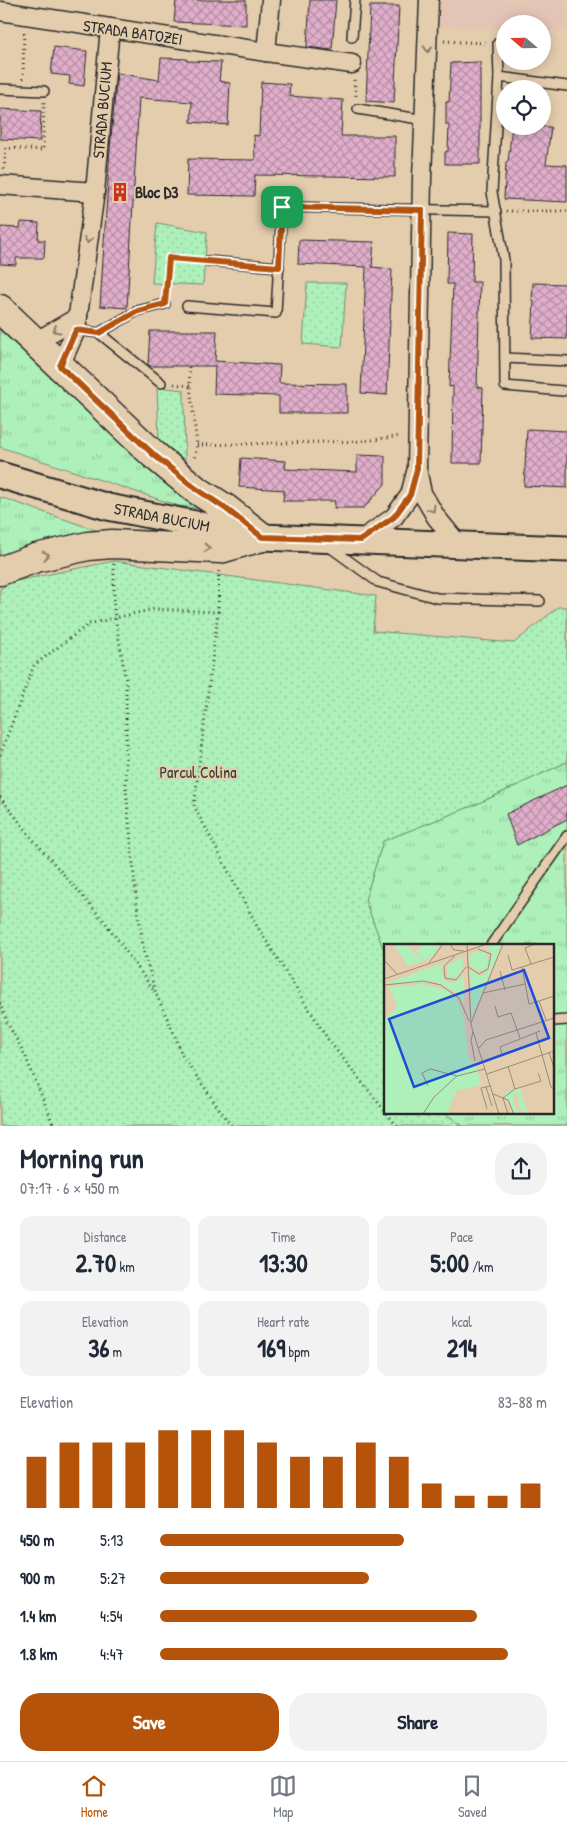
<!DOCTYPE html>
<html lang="en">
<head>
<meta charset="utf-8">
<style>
  body { margin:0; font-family:"Patrick Hand",sans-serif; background:#f2f2f3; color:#1f2937; height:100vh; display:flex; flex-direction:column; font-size:19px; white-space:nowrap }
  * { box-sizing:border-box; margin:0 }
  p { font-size:16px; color:#747a83 }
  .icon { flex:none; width:28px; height:28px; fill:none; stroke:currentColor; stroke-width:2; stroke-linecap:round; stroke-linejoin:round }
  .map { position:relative; height:1126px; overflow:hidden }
  .panel { display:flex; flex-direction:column; background:#fff; flex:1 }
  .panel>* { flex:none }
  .needle { width:32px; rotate:290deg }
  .controls { position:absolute; left:496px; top:15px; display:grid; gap:10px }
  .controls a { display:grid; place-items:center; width:55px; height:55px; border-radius:50%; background:#fff; box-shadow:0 2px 12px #0003; font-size:25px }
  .pin { position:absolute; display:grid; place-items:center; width:42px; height:42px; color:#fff; margin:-21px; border-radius:10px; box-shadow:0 2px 8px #0006 }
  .round { display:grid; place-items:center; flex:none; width:52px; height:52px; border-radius:20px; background:#f2f2f3 }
  .head { display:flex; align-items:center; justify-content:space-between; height:85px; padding:0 20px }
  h1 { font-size:28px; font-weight:800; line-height:38px }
  .stats { display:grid; grid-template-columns:repeat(3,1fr); gap:8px; height:85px; padding:5px 20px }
  .stats div { display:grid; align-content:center; border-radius:12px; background:#f2f2f3; text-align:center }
  .stats b { font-size:25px; font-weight:800 }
  .stats small { font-size:14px; font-weight:400 }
  .stats p { font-size:14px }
  .chart { height:140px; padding:10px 20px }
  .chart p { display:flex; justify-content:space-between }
  .chart svg { width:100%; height:90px; margin-top:5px; stroke:#b45309; stroke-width:6 }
  .button { display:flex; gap:10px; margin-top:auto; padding:10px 20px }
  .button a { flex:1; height:58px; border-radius:20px; background:#b45309; color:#fff; font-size:20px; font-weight:800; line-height:58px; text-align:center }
  .button a+a { background:#f2f2f3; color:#1f2937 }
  ul { padding:0 20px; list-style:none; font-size:16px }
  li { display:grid; grid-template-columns:80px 60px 1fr; align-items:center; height:38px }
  li i { height:12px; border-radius:6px; background:#b45309 }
  .dock { display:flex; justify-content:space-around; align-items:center; height:70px; border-top:1px solid #e0e1e3; background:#fff; font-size:14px; color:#747a83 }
  .dock a { display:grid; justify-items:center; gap:2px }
  .dock .active { color:#b45309 }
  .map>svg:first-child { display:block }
  .built { fill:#e3c4b6 }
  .grass { fill:url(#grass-tufts); stroke:#6c8e72 }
  .park { fill:url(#park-dots); stroke:#6c8e72 }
  .building { fill:url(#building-cross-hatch); stroke:#2b2b2b }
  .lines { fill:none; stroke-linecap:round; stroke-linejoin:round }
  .service-casing { stroke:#2b2b2b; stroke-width:12 }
  .minor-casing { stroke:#2b2b2b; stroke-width:21 }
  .secondary-casing { stroke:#2b2b2b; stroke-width:29 }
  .primary-casing { stroke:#2b2b2b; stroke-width:31 }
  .path { stroke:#2b2b2b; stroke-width:3; stroke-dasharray:1 4; stroke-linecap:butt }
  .service { stroke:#e4cdad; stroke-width:9 }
  .minor { stroke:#e4cdad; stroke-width:18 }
  .secondary { stroke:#e4cdad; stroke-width:25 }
  .primary { stroke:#e4cdad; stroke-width:28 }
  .oneway { stroke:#887c6c }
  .route-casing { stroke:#fff; stroke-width:10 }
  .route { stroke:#b45309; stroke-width:6 }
  .labels { text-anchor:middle; stroke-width:4; stroke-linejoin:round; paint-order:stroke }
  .street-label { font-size:16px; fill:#2b2b2b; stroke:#e4cdad }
  .poi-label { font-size:16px; font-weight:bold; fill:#2b2b2b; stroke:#e4cdad; text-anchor:start }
  .park-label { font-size:16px; fill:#383f39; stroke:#e4cdad }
  .inset-road { fill:none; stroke:#9a8c79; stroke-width:1 }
  .view { fill:#1d4ed8; fill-opacity:0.15; stroke:#1d4ed8; stroke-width:2.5 }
  .inset-edge { fill:none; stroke:#2b2b2b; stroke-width:2.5 }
</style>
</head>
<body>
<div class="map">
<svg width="567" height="1126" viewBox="0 0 567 1126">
  <defs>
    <pattern id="grass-tufts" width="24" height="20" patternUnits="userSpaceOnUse" patternTransform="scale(1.25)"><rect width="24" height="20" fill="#aef0b9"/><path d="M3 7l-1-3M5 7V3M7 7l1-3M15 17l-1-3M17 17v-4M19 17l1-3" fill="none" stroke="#96ce9f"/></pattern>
    <pattern id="park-dots" width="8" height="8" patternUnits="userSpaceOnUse" patternTransform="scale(1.25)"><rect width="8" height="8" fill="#aef0b9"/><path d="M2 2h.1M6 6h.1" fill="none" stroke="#96ce9f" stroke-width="1.8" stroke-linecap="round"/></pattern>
    <pattern id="building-cross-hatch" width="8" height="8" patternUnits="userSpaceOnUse" patternTransform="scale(1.25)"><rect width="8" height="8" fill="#e0aecb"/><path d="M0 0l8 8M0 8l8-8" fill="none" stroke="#b68ea5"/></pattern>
  </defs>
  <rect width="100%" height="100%" fill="#e4cdad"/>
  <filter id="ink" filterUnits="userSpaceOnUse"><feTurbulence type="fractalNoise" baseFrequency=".02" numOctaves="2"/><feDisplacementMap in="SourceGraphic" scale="10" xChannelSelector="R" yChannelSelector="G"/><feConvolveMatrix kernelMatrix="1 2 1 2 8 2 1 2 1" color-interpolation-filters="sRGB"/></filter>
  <g filter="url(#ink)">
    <path class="built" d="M441,0H567V32L543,30L542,24H505V29L439,26Z"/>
    <g class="grass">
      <path d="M0,322L204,509L179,506L0,447Z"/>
      <path d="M0,497L104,533L0,558Z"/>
      <path d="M567,762V1126H463L443,1112H553V945H386V956L365,900L383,841L477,804Z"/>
    </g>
    <g class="park">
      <path d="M157,223L207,232L203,285L152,283Z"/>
      <path d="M307,283H346L342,347L303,344Z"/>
      <path d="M157,387L184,390L185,460L159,440Z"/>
      <path d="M114,561L376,596L373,631L514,643L558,607H567V762L477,804L383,841L365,900L386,956V1112H443L463,1126H0V589L11,582Z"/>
    </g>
    <g class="building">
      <path d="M176,0H246V25L174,22Z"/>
      <path d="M310,0H336L332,50L307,47Z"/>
      <path d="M370,6H399L394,103L366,101Z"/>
      <path d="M54,47L87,51L84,86L69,84L70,76L51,74Z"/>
      <path d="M161,58L187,59V61L221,62L219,81L230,83L228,125L191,122L192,102L139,98L127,308L100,306L110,149L117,73L159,80Z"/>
      <path d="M480,62V164H445V152L448,151L449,125H446V102H449L451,63Z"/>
      <path d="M261,82L290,84L289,96L343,100L341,136H395V177L255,175L254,196L187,195L188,159L255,160L254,135L259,136Z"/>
      <path d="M0,109L41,111L40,141L0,139Z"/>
      <path d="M512,126L551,127L546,164L567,165V202L504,199L506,162H508Z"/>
      <path d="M21,222L39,223L38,240H45L44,258H16V265L0,264V227L20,228Z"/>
      <path d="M448,233L473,234L472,282H480L477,387L483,388L481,463H452L453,386L449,387L453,284H447Z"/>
      <path d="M299,240L374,242L372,267L392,269L387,395L361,393L366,267L298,264Z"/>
      <path d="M533,283L567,284V339L532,338L534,301H532Z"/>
      <path d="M150,331H217L215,361L280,365L279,383L347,384V413H279V396L214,394L215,366H150L148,364Z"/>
      <path d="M527,429L567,431V488L524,486Z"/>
      <path d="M357,455L385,456V484L364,508H334L335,501H283L284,490L239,487L241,458L286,461L285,469L357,472Z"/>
      <path d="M567,785V819L517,845L506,814Z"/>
    </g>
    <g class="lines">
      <g class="service-casing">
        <g id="service">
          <path d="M352,37L355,0"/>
          <path d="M498,43L499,77L492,192L504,260L505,386L563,391"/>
          <path d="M499,77L567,86"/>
          <path d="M0,89L44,91"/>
          <path d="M358,109L425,120"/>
          <path d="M208,261L279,267"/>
          <path d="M187,306L276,313L282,207L496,211"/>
          <path d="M76,330L99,333L161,383"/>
          <path d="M99,333L137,311L165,304"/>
          <path d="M505,358L567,361"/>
          <path d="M327,545L378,582L437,598L540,601"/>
          <path d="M491,945L567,836"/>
          <path d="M553,1021L567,1020"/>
        </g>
      </g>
      <g class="minor-casing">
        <g id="minor">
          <path d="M429,0L422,178L417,469L422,493L436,517L458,544"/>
          <path d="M0,11L266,52L271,0"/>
          <path d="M266,52L352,64"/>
          <path d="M0,185L95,192"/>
          <path d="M35,342L78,317"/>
          <path d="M60,366L76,330L95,192L110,28"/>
          <path d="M361,540L394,517L410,495L416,472"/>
        </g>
      </g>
      <g class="secondary-casing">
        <path id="secondary" d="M0,475L108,507L262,537L567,549"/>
      </g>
      <g class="primary-casing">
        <g id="primary">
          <path d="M0,309L154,455L195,489L225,508L262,537"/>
          <path d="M0,571L36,558L88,546L112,544L220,549L262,537"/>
        </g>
      </g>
      <g class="path">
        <path d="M444,41L487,43"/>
        <path d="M23,79L24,31"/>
        <path d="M354,80L356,96"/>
        <path d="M4,169L6,148L43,150L44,102"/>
        <path d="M506,211H567"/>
        <path d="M166,291L169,258L197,260"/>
        <path d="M189,367L190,386L197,445L194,461"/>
        <path d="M174,384L190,386"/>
        <path d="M197,445L364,441L401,436"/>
        <path d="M114,564V610L126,681V789L137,905L144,952L156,994L173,1031L182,1055L231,1126"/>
        <path d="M218,612L219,570"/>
        <path d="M0,755L34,665L89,624L154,609L218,612L194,806L257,926L329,1041L397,1126"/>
        <path d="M0,797L31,837L105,922L154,991"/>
        <path d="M0,1003L7,1022L24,1053L54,1126"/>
      </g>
      <use href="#service" class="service"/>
      <use href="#minor" class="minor"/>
      <use href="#secondary" class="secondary"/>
      <use href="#primary" class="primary"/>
    </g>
    <defs><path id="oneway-chevron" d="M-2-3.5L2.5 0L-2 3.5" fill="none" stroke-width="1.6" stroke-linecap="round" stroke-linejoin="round" transform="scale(1.25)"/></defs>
    <g class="oneway">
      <use href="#oneway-chevron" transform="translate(428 49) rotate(92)"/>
      <use href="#oneway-chevron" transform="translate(88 240) rotate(98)"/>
      <use href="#oneway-chevron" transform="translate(56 330) rotate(149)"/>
      <use href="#oneway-chevron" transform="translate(432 509) rotate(59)"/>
      <use href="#oneway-chevron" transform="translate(207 548) rotate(3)"/>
      <use href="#oneway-chevron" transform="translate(46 555) rotate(-13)"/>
    </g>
  </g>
  <g class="lines" filter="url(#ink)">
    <g class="route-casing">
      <path id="route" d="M282,207L422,210L417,469L410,495L394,517L361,540L262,537L225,508L195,488L154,455L60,366L76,330L99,333L138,311L165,304L169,258L279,267Z"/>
    </g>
    <use href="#route" class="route"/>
  </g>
  <defs>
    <g id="building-bare" transform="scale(1.5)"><path d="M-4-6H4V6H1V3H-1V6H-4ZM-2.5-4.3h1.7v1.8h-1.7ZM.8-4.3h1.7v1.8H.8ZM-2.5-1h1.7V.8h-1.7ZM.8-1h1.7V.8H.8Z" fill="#c8321e" stroke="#e4cdad" stroke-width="2.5" paint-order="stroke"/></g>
  </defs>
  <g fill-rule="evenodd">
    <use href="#building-bare" x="120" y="192"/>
  </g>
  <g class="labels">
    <g class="street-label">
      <text transform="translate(133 32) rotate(8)" y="6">STRADA BATOZEI</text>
      <text transform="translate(102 110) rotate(-85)" y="6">STRADA BUCIUM</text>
      <text transform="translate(162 517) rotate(11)" y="6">STRADA BUCIUM</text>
    </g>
    <g class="poi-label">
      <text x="135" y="198">Bloc D3</text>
    </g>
    <g class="park-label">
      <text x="198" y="778">Parcul Colina</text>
    </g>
  </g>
  <g transform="translate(384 944)">
    <rect width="170" height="170" fill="#e4cdad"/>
    <path d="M9,0H21L39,17L24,22ZM39,0H55L50,11L40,17L32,8ZM111,0H118L88,72L86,27L98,32L104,26L108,9L102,4ZM85 17a10 10 0 1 1 20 0a10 10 0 1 1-20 0ZM79,13V24L73,33H63V21ZM62,18L57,25L61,37L70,39L80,31V61L71,48L52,38L0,40ZM56,108L76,130L93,124L97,141L72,147L63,170H14L26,127L48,109Z" fill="#aef0b9"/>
    <path d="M39,40L62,46L70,52L78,64L85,115L93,124L76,130L56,108L48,109L26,127L14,170H0V76L13,63L5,43ZM136,144L144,170L136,165L133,149H130V159L136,170H130L124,156L119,154L123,148Z" fill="#aef0b9"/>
    <path class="inset-road" d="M66,0L70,6L80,7M83,0L87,81L115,170M124,11L128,26L170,13M71,12L60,22L61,34L72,36L82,23M0,16L13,30M45,19L59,0M147,20L141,4L151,0M83,22L95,30L104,25L107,10L94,5M138,23L145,60L155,57L162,76M116,27L121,46M0,35L103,0M0,41L39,37L57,41L75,54L85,77M99,49L141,40M155,57L170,52M111,62L114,73L127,69L136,94M87,79L119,0M89,88L87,96L91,117M152,89L167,143L170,145M95,104L102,96L170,74M165,108L170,124M118,110L116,103L156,87M103,130L170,107M44,142L38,129L46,125L73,132M102,143L108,162M131,145L157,137L154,129M109,150L124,156L130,170M119,154L131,145L124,122M119,154L124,170M103,165L97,144L106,142M39,170L50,153L73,132L101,125"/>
    <path class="view" d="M140,26L165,94L30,143L5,75Z"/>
    <rect width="170" height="170" class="inset-edge"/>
  </g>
</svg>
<div class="controls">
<a><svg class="needle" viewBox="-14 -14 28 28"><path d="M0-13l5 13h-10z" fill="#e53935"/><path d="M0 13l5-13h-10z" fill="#747a83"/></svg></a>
<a><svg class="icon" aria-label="locate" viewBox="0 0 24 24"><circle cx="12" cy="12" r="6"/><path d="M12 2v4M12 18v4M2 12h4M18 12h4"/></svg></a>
</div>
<div class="pin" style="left:282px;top:207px;background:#1e9e55"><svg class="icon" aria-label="arrive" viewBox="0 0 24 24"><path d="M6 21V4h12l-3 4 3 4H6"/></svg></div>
</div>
<section class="panel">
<div class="head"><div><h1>Morning run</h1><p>07:17 · 6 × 450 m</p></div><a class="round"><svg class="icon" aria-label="share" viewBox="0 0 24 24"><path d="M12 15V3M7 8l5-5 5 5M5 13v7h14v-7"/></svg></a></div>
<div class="stats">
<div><p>Distance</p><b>2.70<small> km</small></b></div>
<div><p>Time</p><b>13:30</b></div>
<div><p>Pace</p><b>5:00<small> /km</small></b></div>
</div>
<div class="stats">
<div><p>Elevation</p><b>36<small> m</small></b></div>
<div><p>Heart rate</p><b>169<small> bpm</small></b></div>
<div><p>kcal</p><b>214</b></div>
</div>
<div class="chart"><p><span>Elevation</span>83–88 m</p>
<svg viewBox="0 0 160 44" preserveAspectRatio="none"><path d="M5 44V19M15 44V12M25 44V12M35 44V12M45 44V6M55 44V6M65 44V6M75 44V12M85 44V19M95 44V19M105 44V12M115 44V19M125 44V32M135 44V38M145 44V38M155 44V32"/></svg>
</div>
<ul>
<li><b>450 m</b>5:13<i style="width:63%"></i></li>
<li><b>900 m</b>5:27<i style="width:54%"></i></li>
<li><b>1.4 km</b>4:54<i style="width:82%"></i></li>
<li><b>1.8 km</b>4:47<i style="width:90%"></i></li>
</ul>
<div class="button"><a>Save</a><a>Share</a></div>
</section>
<nav class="dock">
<a class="active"><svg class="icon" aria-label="home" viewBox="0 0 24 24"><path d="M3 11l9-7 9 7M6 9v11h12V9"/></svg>Home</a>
<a><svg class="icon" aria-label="map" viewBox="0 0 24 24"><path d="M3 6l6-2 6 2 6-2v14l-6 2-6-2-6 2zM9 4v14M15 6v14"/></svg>Map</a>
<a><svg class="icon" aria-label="saved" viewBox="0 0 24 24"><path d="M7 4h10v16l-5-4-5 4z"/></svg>Saved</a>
</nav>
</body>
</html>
